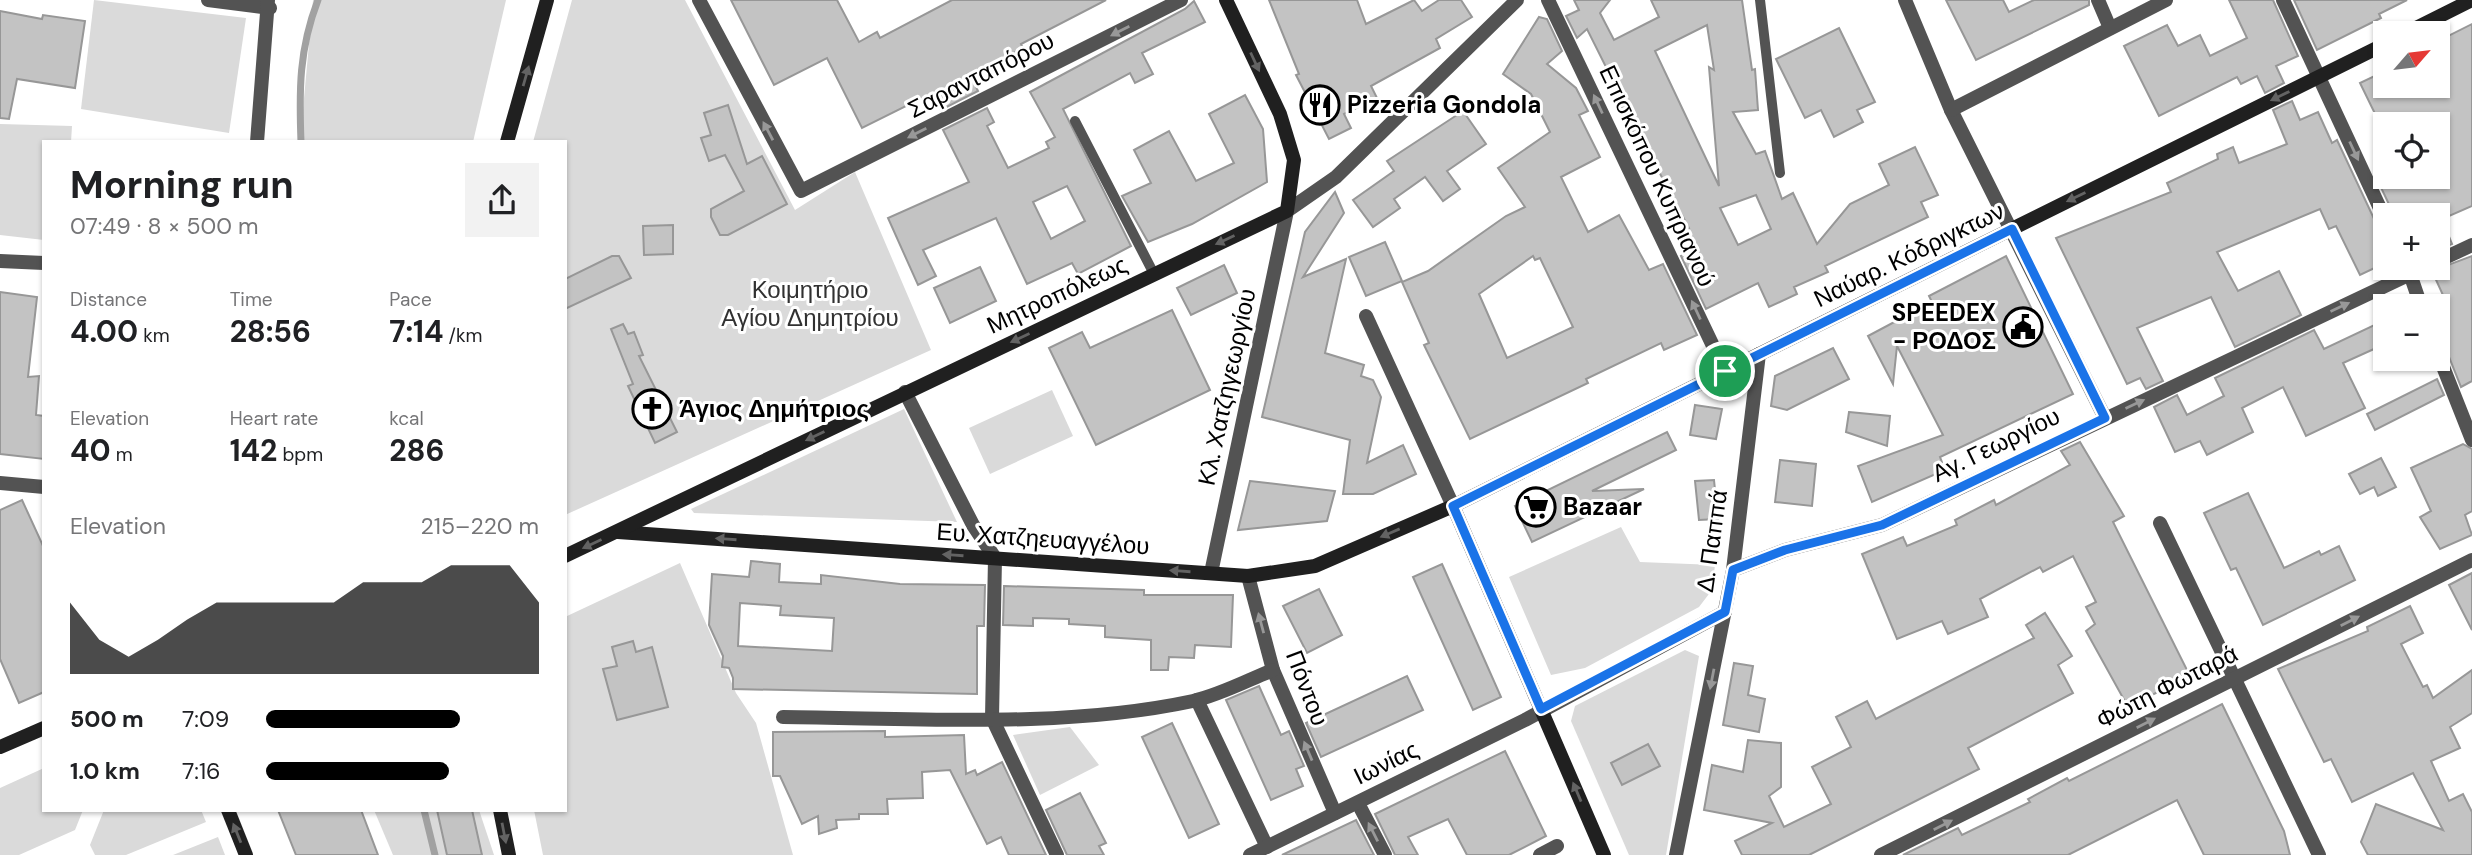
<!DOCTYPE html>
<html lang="en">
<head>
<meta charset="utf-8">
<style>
  body { margin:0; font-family:"DM Sans",sans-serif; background:#f2f2f2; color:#202124; height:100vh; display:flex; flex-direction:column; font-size:26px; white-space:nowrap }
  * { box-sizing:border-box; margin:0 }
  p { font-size:23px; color:#757577 }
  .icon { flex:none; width:38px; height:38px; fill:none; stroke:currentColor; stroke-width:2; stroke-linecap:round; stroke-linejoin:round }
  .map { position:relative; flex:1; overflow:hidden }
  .side { position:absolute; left:42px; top:140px; width:525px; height:672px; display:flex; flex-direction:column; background:#fff; border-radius:0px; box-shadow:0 2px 5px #0004 }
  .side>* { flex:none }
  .needle { width:46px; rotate:62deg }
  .buttons { position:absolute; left:2373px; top:21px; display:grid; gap:14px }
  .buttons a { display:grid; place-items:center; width:77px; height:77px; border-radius:0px; background:#fff; box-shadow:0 2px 5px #0004; font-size:35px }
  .pin { position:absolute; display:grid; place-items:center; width:60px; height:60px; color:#fff; margin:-30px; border:4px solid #fff; border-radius:50%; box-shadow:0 2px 7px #0007 }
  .round { display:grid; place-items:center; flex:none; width:74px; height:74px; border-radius:0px; background:#f2f2f2 }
  .summary { display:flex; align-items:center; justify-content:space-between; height:119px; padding:0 28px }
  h1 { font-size:38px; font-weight:700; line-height:52px }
  .figures { display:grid; grid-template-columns:repeat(3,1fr); gap:10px; height:119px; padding:7px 28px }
  .figures div { display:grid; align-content:center }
  .figures b { font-size:30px; font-weight:700 }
  .figures small { font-size:19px; font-weight:400 }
  .figures p { font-size:19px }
  .chart { height:196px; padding:14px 28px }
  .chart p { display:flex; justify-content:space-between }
  .chart svg { width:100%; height:126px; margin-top:7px; fill:#000; opacity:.7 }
  ul { padding:0 28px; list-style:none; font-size:23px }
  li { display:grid; grid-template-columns:112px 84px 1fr; align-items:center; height:52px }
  li i { height:18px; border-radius:9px; background:#000 }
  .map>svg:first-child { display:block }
  .green { fill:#dadada }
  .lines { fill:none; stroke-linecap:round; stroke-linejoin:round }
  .stream { stroke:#a1a1a1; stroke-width:7 }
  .building { fill:#c3c3c3; stroke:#979797; stroke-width:2; fill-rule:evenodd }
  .lane { stroke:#535353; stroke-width:10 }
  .street { stroke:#535353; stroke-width:14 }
  .secondary { stroke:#202020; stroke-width:14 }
  .oneway { fill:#989898 }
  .oneway2 { fill:#636363 }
  .route-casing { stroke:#fff; stroke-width:14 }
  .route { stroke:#1a73e8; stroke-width:9 }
  .labels { text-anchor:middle; stroke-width:6; stroke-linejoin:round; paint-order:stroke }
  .street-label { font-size:24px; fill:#000; stroke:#fff }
  .poi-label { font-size:24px; font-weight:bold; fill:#000; stroke:#fff; text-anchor:start }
  .park-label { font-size:24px; fill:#313131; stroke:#fff }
</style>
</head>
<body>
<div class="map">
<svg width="2472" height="855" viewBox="0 0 2472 855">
  <rect width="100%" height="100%" fill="#fff"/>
  <g class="green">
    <path d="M94,0L246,18L229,133L81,109Z"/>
    <path d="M313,0H506L473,142H300Z"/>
    <path d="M572,0H685L795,210L855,172L931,350L565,515V142H533Z"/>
    <path d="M0,124L72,126L71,142H44V240L0,235Z"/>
    <path d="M1052,390L1073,436L990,474L969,428Z"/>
    <path d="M904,409L957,522L694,513L691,509Z"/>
    <path d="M1621,527L1640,562L1715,565L1712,590L1699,607L1585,668L1551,675L1509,577Z"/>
    <path d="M680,563L736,693L756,723L793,855H543L534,810H565V617Z"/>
    <path d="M1685,650L1699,656L1666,855H1629L1571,721L1575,706Z"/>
    <path d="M1070,727L1099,765L1040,795L1013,735Z"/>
    <path d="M44,768V810H83L75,830L19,855H0V788Z"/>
    <path d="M104,810H201L206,822L126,855H95L90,845Z"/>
    <path d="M374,810H479L494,855H393Z"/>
    <path d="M218,837L225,855H173Z"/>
  </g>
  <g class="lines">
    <g class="stream">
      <path d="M301,142C299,90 299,49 318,0"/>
      <path d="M424,810L435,855"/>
    </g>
  </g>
  <g class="building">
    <path d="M731,0H837L859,42L877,32L880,38L952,0H1106L1021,44L1023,48L971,76L978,91L941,110L932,93L862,128L827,58L774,85Z"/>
    <path d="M1269,0H1357L1366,24L1414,0L1422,11L1439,0H1461L1472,17L1436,39L1440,48L1371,86L1377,98L1344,114L1351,128L1329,139L1296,75L1299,74Z"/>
    <path d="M1574,0H1610L1600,13L1614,40L1659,17L1651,0H1742L1752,70L1755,69L1758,110L1733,112L1756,154L1765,151L1782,199L1793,193L1817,244L1850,204L1889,185L1879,164L1915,147L1938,195L1921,202L1928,217L1825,266L1828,272L1794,287L1797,294L1769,307L1758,283L1706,309L1681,256L1692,250L1683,231L1689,228L1642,140L1638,141L1613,91L1617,89L1587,29L1577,38L1566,16L1579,10ZM1707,25L1714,70L1709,67L1719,186L1655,51ZM1756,195L1771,229L1738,245L1720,208Z"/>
    <path d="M1946,0H2003L2009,12L2034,0H2089V5L1976,60Z"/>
    <path d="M2229,0H2273L2298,56L2276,66L2284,83L2265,93L2257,76L2241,84L2237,77L2159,116L2124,46L2167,25L2178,46L2200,35L2210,56L2247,38Z"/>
    <path d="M2294,0H2407L2379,14L2381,18L2317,50Z"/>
    <path d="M1194,1L1205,22L1142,53L1153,74L1135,83L1130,73L1063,109L1131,246L1078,274L1072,263L1027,284L996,218L923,250L936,276L918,285L888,218L969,182L943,130L987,108L994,122L987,126L1008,168L1049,148L1046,142L1055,137L1030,92L1185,9ZM1067,186L1085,221L1051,239L1033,202Z"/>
    <path d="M0,11L42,19L43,15L85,21L75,88L17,79L9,119L0,118Z"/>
    <path d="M1539,17L1547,19L1562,51L1547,64L1576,88L1588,111L1579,115L1600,157L1561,177L1588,232L1619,215L1649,270L1663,264L1697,335L1664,350L1661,343L1586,379L1588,383L1470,439L1424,345L1429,343L1402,282L1428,271L1506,216L1525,207L1498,168L1550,132L1531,94L1503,74ZM1533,256L1535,260L1540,258L1573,327L1507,358L1479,294Z"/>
    <path d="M2472,24V206L2442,219L2452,244L2438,250V215H2394L2376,177H2438V124H2380L2360,83L2385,71V86H2438V41Z"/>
    <path d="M1839,28L1875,102L1857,110L1863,122L1834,137L1821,110L1805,118L1776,59Z"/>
    <path d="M1245,95L1263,129L1267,182L1192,224L1148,242L1122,196L1151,183L1134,150L1169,131L1196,181L1234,163L1209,114Z"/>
    <path d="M2292,101L2300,120L2318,112L2332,143L2337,140L2376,223L2385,228V263L2360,275L2336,226L2329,229L2320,209L2217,252L2238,291L2279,271L2301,315L2235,347L2211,297L2137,328L2163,381L2146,389L2140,378L2127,384L2056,238L2171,192L2167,183L2218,159L2217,154L2233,147L2239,163L2287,144L2273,110Z"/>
    <path d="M728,105L747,164L762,156L787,204L728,235H720L711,217V209L744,191L725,155L709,161L701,138L711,135L704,113Z"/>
    <path d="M1463,111L1486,144L1447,171L1460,189L1443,201L1425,177L1394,199L1400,208L1373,227L1353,200L1394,171L1387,161Z"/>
    <path d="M1335,192L1344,213L1303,277L1346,259L1325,353L1364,365L1361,376L1373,380L1381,397L1367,463L1403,445L1416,474L1373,494H1343L1350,440L1262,417L1305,232Z"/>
    <path d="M673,225V254L644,255L643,226Z"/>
    <path d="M1385,242L1402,281L1366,296L1349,257Z"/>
    <path d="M612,256H619L631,278L565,309V279Z"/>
    <path d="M2006,256L2073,394L1940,457L1945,470L1872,502L1858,466L1943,435L1897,346L1893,384L1868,336L1932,302L1929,296Z"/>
    <path d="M2472,256V381L2461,387L2438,329V309L2448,306L2432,271Z"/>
    <path d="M1224,265L1237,293L1191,315L1177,288Z"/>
    <path d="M980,267L996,301L950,323L934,288Z"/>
    <path d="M0,292L37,297L28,377L39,376L36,415L44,416V459L0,454Z"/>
    <path d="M1172,310L1210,390L1096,445L1049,348L1082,332L1090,348Z"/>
    <path d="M2385,320V344L2343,363L2365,408L2306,436L2283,387L2242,408L2253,432L2207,455L2200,441L2175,452L2154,407L2177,395L2187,415L2224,396L2215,378L2314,330L2324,349Z"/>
    <path d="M623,324L628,334L634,332L643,355L639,356L677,432L655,443L628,386L633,384L611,329Z"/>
    <path d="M1833,348L1849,379L1787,410L1771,406L1775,376Z"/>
    <path d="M2437,379L2444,395L2375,430L2367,414Z"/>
    <path d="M1695,405L1722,409L1716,439L1690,435Z"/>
    <path d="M1849,412L1890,416L1887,446L1846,432Z"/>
    <path d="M1667,432L1676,450L1592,491L1644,489L1532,542L1515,506Z"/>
    <path d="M2080,442L2124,516L2113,522L2190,676L2128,707L2086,631L2095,624L2086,607L2096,602L2073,556L2043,572L2040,567L1980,599L1988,617L1948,634L1942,621L1897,639L1862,554L1903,537L1907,546L1957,525L1955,520L1994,500L1996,505L2070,465L2061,451Z"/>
    <path d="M2463,444L2472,449V511L2465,515L2472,535L2440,549L2420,517L2431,511L2411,468Z"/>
    <path d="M2381,458L2396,487L2378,496L2374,487L2360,494L2349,474Z"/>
    <path d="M1780,460L1816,464L1812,506L1775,502Z"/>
    <path d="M1714,480L1718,519L1699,520L1695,481Z"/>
    <path d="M1250,481L1335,491L1327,521L1238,530Z"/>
    <path d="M2248,493L2284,568L2319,551L2321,555L2339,546L2355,580L2263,625L2236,568L2231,570L2204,513Z"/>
    <path d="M22,500L44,548V692L19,703L0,659V510Z"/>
    <path d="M751,561L780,564L779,582L821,584V575L900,584L985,585L984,626H977V694L733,689V678L729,668L722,667L723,656L709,625L712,574L749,577ZM740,603L781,606L780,615L834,618L832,651L738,646Z"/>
    <path d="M1442,564L1501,697L1473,710L1413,577Z"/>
    <path d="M2472,573V630L2449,585Z"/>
    <path d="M1004,586L1144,590V595H1233L1231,647L1195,645L1194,658L1169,657L1168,670H1151V640L1105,637V626L1069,624V619L1033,618V626L1003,625Z"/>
    <path d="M1319,589L1342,635L1307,653L1283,606Z"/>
    <path d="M2410,606L2423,633L2401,644L2423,687L2427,685L2433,698L2472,670V713L2450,727L2460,748L2431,761L2449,801L2463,794L2472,812V855H2368L2361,842L2376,804L2443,830L2413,773L2352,802L2331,759L2324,762L2278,669L2368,631L2367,627Z"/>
    <path d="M2045,613L2072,656L2058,665L2073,693L1968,748L1979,769L1809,855H1742L1735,841L1772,823L1704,810L1712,765L1743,772L1748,740L1781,743V787L1769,796L1784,827L1831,804L1812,767L1851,747L1836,717L1867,701L1876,719L1897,708L2034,638L2026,625Z"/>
    <path d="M633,641L636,652L652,647L668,707L617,720L603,669L617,666L612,647Z"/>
    <path d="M1734,663L1753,666L1748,695L1765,699L1759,732L1723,725Z"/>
    <path d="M1407,676L1423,710L1321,757L1306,723Z"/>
    <path d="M1259,686L1281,735L1289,731L1304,766L1296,769L1303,786L1271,800L1226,700Z"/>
    <path d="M2222,704L2284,831L2290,855H2204L2177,800L2068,855H1903L1958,828L1962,835L2030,802L2028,799L2067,778L2069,781Z"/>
    <path d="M1172,723L1219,824L1189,838L1142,737Z"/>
    <path d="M885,731V737L964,735L966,774L975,770L977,775L1002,762L1046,855H1009L1001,837L987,844L950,770L922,772L923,798L887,799L888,814H859V819L836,820L837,828L819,834L818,816L802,824L780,776H773V732Z"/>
    <path d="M1648,744L1660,766L1622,785L1611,763Z"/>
    <path d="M1505,751L1546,836L1509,855H1467L1448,819L1408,837L1418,855H1395L1375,814Z"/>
    <path d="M1080,793L1106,843L1099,846L1104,855H1067L1046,810Z"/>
    <path d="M278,810H361L378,855H296Z"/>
    <path d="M437,810H472L482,855H447Z"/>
    <path d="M1356,820L1374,855H1282Z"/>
  </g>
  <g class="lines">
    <g class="lane">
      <path d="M1760,0L1780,173"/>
      <path d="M1075,121L1154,274"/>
    </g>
    <g class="street">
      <path d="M208,0L270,8"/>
      <path d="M699,0L801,191L1181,0"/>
      <path d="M1548,0L1725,371"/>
      <path d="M1905,0L1951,110L2105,418"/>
      <path d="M2098,0L2110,28"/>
      <path d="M2283,0L2385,219"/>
      <path d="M1951,110L2166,0"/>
      <path d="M257,142L268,0"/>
      <path d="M0,261L44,263"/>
      <path d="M2438,261L2472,245"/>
      <path d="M2408,268L2421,306"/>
      <path d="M1366,316L1453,506"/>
      <path d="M2438,354L2472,440"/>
      <path d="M905,392L973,525L995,558L992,718L1057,855"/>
      <path d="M0,483L44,487"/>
      <path d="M2160,523L2319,855"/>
      <path d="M1733,570L1785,550L1882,525L2423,268"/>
      <path d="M1211,573L1287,211L1336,177L1517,0"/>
      <path d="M1248,576L1273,670L1335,813"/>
      <path d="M1197,700L1267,847"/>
      <path d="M783,717C916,718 1062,729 1193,701C1220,695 1248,680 1273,670"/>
      <path d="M1361,809L1385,855"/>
      <path d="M1250,855L1525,720L1725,612"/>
      <path d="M1540,855L1557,846"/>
      <path d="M1676,855L1733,570L1759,354"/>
      <path d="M1881,855L2472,560"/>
    </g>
    <g class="secondary">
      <path d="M2406,33L2472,0"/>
      <path d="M507,142L547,0"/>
      <path d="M1453,506L1604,855"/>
      <path d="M618,532L1248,576L1315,566L1453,506L2385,44"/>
      <path d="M565,556L1287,211L1294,160L1280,114L1226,0"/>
      <path d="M0,747L44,728"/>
      <path d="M228,810L246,855"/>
      <path d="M500,810L509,855"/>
    </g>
  </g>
  <defs><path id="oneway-solid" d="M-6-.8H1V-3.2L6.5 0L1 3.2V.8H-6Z" transform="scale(1.75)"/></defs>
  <g class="oneway">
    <use href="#oneway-solid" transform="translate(1120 31) rotate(153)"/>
    <use href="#oneway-solid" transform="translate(1598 104) rotate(-115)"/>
    <use href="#oneway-solid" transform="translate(768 131) rotate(-118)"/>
    <use href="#oneway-solid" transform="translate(917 133) rotate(153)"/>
    <use href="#oneway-solid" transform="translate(2354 151) rotate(65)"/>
    <use href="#oneway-solid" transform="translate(2340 307) rotate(-25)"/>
    <use href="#oneway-solid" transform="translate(1696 310) rotate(-115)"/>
    <use href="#oneway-solid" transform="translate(2135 404) rotate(-25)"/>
    <use href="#oneway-solid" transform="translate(2350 621) rotate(-27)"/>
    <use href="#oneway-solid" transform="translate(1261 623) rotate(-105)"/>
    <use href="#oneway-solid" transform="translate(1712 679) rotate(101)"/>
    <use href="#oneway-solid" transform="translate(2146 723) rotate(-27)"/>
    <use href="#oneway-solid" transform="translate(1308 751) rotate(-113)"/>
    <use href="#oneway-solid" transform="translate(1943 825) rotate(-27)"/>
    <use href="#oneway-solid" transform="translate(1373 832) rotate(-117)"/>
  </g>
  <g class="oneway2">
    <use href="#oneway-solid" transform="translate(1255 62) rotate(65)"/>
    <use href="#oneway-solid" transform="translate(526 76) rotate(-74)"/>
    <use href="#oneway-solid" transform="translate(2280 96) rotate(154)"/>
    <use href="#oneway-solid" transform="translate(2076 197) rotate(154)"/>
    <use href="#oneway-solid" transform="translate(1225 240) rotate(155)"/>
    <use href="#oneway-solid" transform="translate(1020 338) rotate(155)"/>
    <use href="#oneway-solid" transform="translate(815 436) rotate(154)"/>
    <use href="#oneway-solid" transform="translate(1390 533) rotate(157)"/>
    <use href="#oneway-solid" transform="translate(726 539) rotate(-176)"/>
    <use href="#oneway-solid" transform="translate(592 544) rotate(155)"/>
    <use href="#oneway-solid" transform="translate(953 555) rotate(-176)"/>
    <use href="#oneway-solid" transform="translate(1180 571) rotate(-176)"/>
    <use href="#oneway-solid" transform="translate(1577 792) rotate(-113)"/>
    <use href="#oneway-solid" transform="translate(237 833) rotate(-112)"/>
    <use href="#oneway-solid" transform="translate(504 833) rotate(79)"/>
  </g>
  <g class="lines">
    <g class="route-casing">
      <path id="route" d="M2012,229L2105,418L1882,525L1785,550L1733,570L1725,612L1541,709L1453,506Z"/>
    </g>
    <use href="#route" class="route"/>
  </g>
  <defs>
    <g id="restaurant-ring" transform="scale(2.0125)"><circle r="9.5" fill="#fff" stroke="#000" stroke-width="1.5"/><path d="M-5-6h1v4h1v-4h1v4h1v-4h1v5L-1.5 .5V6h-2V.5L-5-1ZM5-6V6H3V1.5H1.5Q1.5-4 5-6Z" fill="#000"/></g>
    <g id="civic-ring" transform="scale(2.0125)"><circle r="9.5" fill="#fff" stroke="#000" stroke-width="1.5"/><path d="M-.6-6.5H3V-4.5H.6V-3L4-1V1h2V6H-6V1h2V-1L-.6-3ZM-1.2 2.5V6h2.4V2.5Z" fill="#000"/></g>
    <g id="church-ring" transform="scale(2.0125)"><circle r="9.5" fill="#fff" stroke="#000" stroke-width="1.5"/><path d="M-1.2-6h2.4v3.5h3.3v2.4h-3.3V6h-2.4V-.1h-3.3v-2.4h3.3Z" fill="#000"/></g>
    <g id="supermarket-ring" transform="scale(2.0125)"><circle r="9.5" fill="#fff" stroke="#000" stroke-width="1.5"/><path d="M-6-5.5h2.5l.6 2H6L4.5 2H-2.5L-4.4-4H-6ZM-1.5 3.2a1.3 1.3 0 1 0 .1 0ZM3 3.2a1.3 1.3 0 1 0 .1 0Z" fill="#000"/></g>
  </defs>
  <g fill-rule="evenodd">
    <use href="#restaurant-ring" x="1320" y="105"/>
    <use href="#civic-ring" x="2023" y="327"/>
    <use href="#church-ring" x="652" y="409"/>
    <use href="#supermarket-ring" x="1536" y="507"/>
  </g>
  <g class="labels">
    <g class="street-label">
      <text transform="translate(981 75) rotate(-27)" y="8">Σαρανταπόρου</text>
      <text transform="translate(1657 176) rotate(65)" y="8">Επισκόπου Κυπριανού</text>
      <text transform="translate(1909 255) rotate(-26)" y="8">Ναύαρ. Κόδριγκτων</text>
      <text transform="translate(1057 295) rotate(-25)" y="8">Μητροπόλεως</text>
      <text transform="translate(1227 387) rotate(-78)" y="8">Κλ. Χατζηγεωργίου</text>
      <text transform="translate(1996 445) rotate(-26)" y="8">Αγ. Γεωργίου</text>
      <text transform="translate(1043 539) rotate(4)" y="8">Ευ. Χατζηευαγγέλου</text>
      <text transform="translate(1712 541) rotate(-82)" y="8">Δ. Παππά</text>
      <text transform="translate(2167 687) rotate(-27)" y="8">Φώτη Φωταρά</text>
      <text transform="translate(1307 688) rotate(69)" y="8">Πόντου</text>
      <text transform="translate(1386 763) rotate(-26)" y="8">Ιωνίας</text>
    </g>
    <g class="poi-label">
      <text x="1347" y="113">Pizzeria Gondola</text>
      <text x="1996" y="321" text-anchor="end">SPEEDEX<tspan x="1996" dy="28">- ΡΟΔΟΣ</tspan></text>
      <text x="679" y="417">Άγιος Δημήτριος</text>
      <text x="1563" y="515">Bazaar</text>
    </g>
    <g class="park-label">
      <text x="810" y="298">Κοιμητήριο<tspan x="810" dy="28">Αγίου Δημητρίου</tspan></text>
    </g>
  </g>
</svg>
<div class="buttons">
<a><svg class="needle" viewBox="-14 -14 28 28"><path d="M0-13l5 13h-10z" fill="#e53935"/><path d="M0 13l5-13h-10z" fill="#757577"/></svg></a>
<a><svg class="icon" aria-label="locate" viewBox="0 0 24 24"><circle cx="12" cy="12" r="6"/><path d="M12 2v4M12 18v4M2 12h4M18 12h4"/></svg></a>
<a>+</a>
<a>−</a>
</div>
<div class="pin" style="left:1725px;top:371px;background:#1e9e55"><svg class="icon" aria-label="arrive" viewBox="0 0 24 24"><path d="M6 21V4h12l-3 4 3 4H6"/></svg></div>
<section class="side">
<div class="summary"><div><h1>Morning run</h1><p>07:49 · 8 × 500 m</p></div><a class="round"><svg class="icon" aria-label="share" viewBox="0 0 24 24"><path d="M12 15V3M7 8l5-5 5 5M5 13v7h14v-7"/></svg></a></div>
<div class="figures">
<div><p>Distance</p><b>4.00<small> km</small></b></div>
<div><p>Time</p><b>28:56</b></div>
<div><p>Pace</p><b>7:14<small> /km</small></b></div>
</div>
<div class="figures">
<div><p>Elevation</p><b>40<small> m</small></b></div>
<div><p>Heart rate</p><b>142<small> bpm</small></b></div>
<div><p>kcal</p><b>286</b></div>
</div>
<div class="chart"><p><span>Elevation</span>215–220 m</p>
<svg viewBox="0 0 160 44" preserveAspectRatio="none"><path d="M0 44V19L10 32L20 38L30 32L40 25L50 19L60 19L70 19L80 19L90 19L100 12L110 12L120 12L130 6L140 6L150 6L160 19V44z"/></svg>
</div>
<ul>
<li><b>500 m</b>7:09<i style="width:71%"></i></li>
<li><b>1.0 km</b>7:16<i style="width:67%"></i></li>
</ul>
</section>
</div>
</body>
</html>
